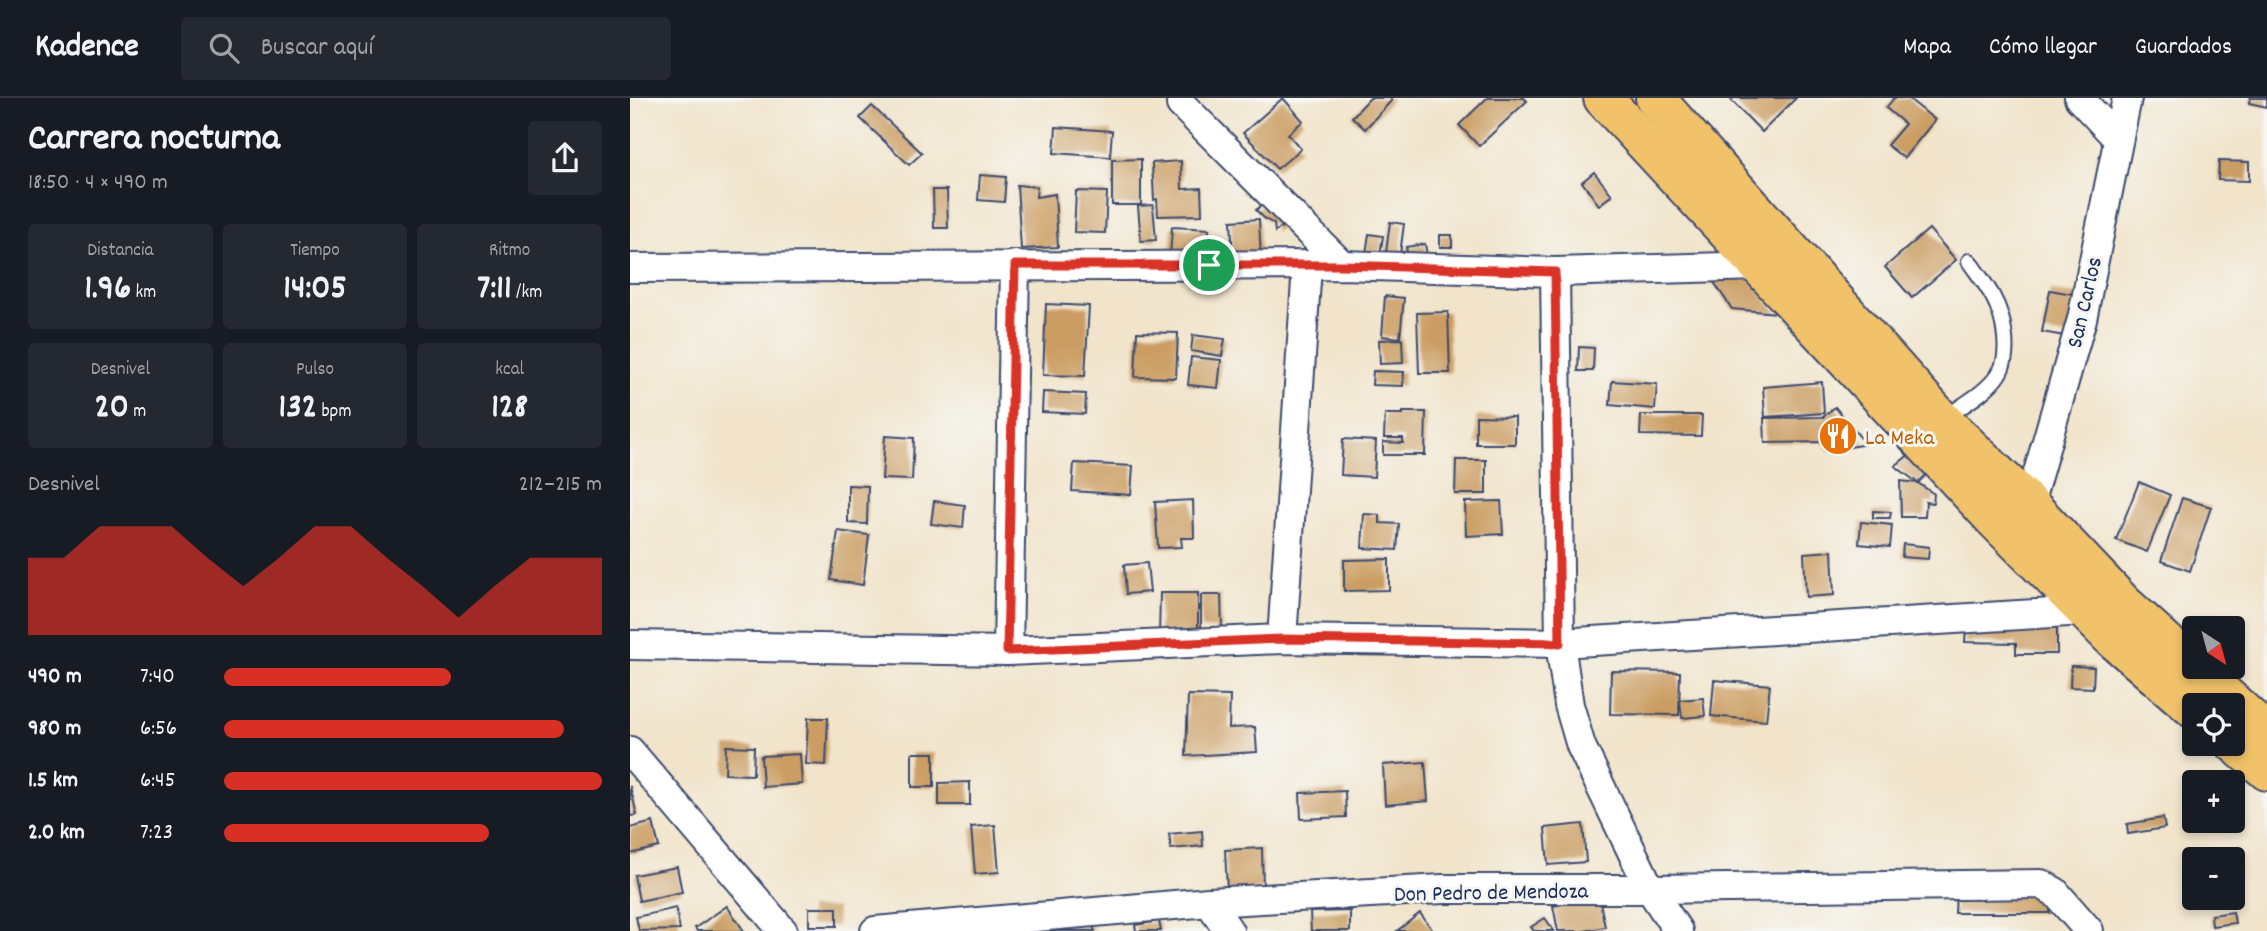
<!DOCTYPE html>
<html lang="es">
<head>
<meta charset="utf-8">
<style>
  body { margin:0; font-family:Dekko,sans-serif; background:#242831; color:#f1f3f6; height:100vh; display:flex; flex-direction:column; font-size:26px; white-space:nowrap }
  * { box-sizing:border-box; margin:0 }
  p { font-size:23px; color:#9ea1a6 }
  .icon { flex:none; width:38px; height:38px; fill:none; stroke:currentColor; stroke-width:2; stroke-linecap:round; stroke-linejoin:round }
  .map { position:relative; flex:1; overflow:hidden }
  .panel { display:flex; flex-direction:column; background:#171b24; width:630px }
  .panel>* { flex:none }
  .needle { width:46px; rotate:144deg }
  .fabs { position:absolute; left:1552px; top:518px; display:grid; gap:14px }
  .fabs a { display:grid; place-items:center; width:63px; height:63px; border-radius:7px; background:#171b24; box-shadow:0 4px 10px #0003; font-size:35px }
  .pin { position:absolute; display:grid; place-items:center; width:60px; height:60px; color:#fff; margin:-30px; border:4px solid #fff; border-radius:50%; box-shadow:0 2px 7px #0007 }
  .round { display:grid; place-items:center; flex:none; width:74px; height:74px; border-radius:7px; background:#242831 }
  .head { display:flex; align-items:center; justify-content:space-between; height:119px; padding:0 28px }
  h1 { font-size:38px; font-weight:800; line-height:52px }
  .metrics { display:grid; grid-template-columns:repeat(3,1fr); gap:10px; height:119px; padding:7px 28px }
  .metrics div { display:grid; align-content:center; border-radius:7px; background:#242831; text-align:center }
  .metrics b { font-size:35px; font-weight:800 }
  .metrics small { font-size:19px; font-weight:400 }
  .metrics p { font-size:19px }
  .chart { height:196px; padding:14px 28px }
  .chart p { display:flex; justify-content:space-between }
  .chart svg { width:100%; height:126px; margin-top:7px; fill:#d93025; opacity:.7 }
  ul { padding:0 28px; list-style:none; font-size:23px }
  li { display:grid; grid-template-columns:112px 84px 1fr; align-items:center; height:52px }
  li i { height:18px; border-radius:9px; background:#d93025 }
  header { display:flex; align-items:center; gap:42px; box-sizing:border-box; height:98px; padding:0 35px; background:#171b24; border-bottom:2px solid #363941 }
  header strong { font-size:33px }
  nav { display:flex; gap:38px; margin-inline-start:auto; font-size:24px }
  .search { width:490px; height:63px; background:#242831; display:flex; align-items:center; gap:18px; box-sizing:border-box; padding:0 24px; border-radius:7px; color:#9ea1a6; font-size:26px }
  main { display:flex; flex:1; min-height:0 }
  .map>svg:first-child { display:block }
  .building { fill:#cb9d62 }
  .lines { fill:none; stroke-linecap:round; stroke-linejoin:round }
  .service-casing { stroke:#3b4a6e; stroke-width:18 }
  .minor-casing { stroke:#3b4a6e; stroke-width:32 }
  .trunk-casing { stroke:#3b4a6e; stroke-width:42 }
  .service { stroke:#fff; stroke-width:14 }
  .minor { stroke:#fff; stroke-width:28 }
  .trunk { stroke:#f2c26a; stroke-width:38 }
  .route-casing { stroke:#fff; stroke-width:14 }
  .route { stroke:#d93025; stroke-width:9 }
  .labels { text-anchor:middle; stroke-width:6; stroke-linejoin:round; paint-order:stroke }
  .street-label { font-size:23px; fill:#1b2f5e; stroke:#f6f6f2 }
  .food-label { font-size:23px; fill:#c56008; stroke:#f6f6f2; text-anchor:start }
</style>
</head>
<body>
<header>
<strong>Kadence</strong>
<div class="search"><svg class="icon" aria-label="search" viewBox="0 0 24 24"><circle cx="10" cy="10" r="6"/><path d="M15 15l6 6"/></svg>Buscar aquí</div>
<nav><a>Mapa</a><a>Cómo llegar</a><a>Guardados</a></nav>
</header>
<main>
<section class="panel">
<div class="head"><div><h1>Carrera nocturna</h1><p>18:50 · 4 × 490 m</p></div><a class="round"><svg class="icon" aria-label="share" viewBox="0 0 24 24"><path d="M12 15V3M7 8l5-5 5 5M5 13v7h14v-7"/></svg></a></div>
<div class="metrics">
<div><p>Distancia</p><b>1.96<small> km</small></b></div>
<div><p>Tiempo</p><b>14:05</b></div>
<div><p>Ritmo</p><b>7:11<small> /km</small></b></div>
</div>
<div class="metrics">
<div><p>Desnivel</p><b>20<small> m</small></b></div>
<div><p>Pulso</p><b>132<small> bpm</small></b></div>
<div><p>kcal</p><b>128</b></div>
</div>
<div class="chart"><p><span>Desnivel</span>212–215 m</p>
<svg viewBox="0 0 160 44" preserveAspectRatio="none"><path d="M0 44V17L10 17L20 6L30 6L40 6L50 17L60 27L70 17L80 6L90 6L100 17L110 27L120 38L130 27L140 17L150 17L160 17V44z"/></svg>
</div>
<ul>
<li><b>490 m</b>7:40<i style="width:60%"></i></li>
<li><b>980 m</b>6:56<i style="width:90%"></i></li>
<li><b>1.5 km</b>6:45<i style="width:100%"></i></li>
<li><b>2.0 km</b>7:23<i style="width:70%"></i></li>
</ul>
</section>
<div class="map">
<svg width="1637" height="833" viewBox="0 0 1637 833">
  <rect width="100%" height="100%" fill="#f6f6f2"/>
  <filter id="ink" filterUnits="userSpaceOnUse"><feTurbulence type="fractalNoise" baseFrequency=".0143" numOctaves="2"/><feDisplacementMap in="SourceGraphic" scale="14" xChannelSelector="R" yChannelSelector="G"/><feConvolveMatrix kernelMatrix="1 2 1 2 8 2 1 2 1" color-interpolation-filters="sRGB"/></filter>
  <filter id="wash" filterUnits="userSpaceOnUse"><feTurbulence type="fractalNoise" baseFrequency=".00686" numOctaves="4" result="noise"/><feDisplacementMap in="SourceGraphic" scale="28" xChannelSelector="R" yChannelSelector="G"/><feGaussianBlur stdDeviation="1.57" result="paint"/><feColorMatrix in="noise" values="0 0 0 0 0 0 0 0 0 0 0 0 0 0 0 0 0 1.4 0 .05"/><feComposite in="paint" operator="in"/></filter>
  <g filter="url(#wash)">
    <rect width="100%" height="100%" fill="#f1e4cb"/>
    <g id="blocks">
      <g class="building">
        <path d="M653,0L673,23L658,36L671,51L647,71L613,35Z"/>
        <path d="M740,0H760L762,2L735,31L722,19Z"/>
        <path d="M857,0H894L897,3L849,48L829,27Z"/>
        <path d="M1103,0H1166L1132,34L1101,2Z"/>
        <path d="M1264,0H1278L1305,22L1274,60L1257,47L1275,26L1256,10Z"/>
        <path d="M1620,0H1637V9L1619,5Z"/>
        <path d="M242,8L292,55L279,67L230,20Z"/>
        <path d="M426,29L482,33L480,59L424,55Z"/>
        <path d="M511,61V107H482V62Z"/>
        <path d="M551,63L552,91L571,90L572,117L528,118L527,101L524,102L522,65Z"/>
        <path d="M1589,63L1619,64V83L1588,82Z"/>
        <path d="M964,74L982,97L969,107L952,84Z"/>
        <path d="M350,77L376,79L374,104L348,102Z"/>
        <path d="M387,87L407,89L406,99L425,96L428,149L391,151Z"/>
        <path d="M303,92H317L318,130H304Z"/>
        <path d="M446,93L477,94L475,135L444,134Z"/>
        <path d="M638,102L657,125L645,134L644,126L635,121L626,112Z"/>
        <path d="M523,107L526,142L511,143L508,108Z"/>
        <path d="M629,121L631,163L603,165L601,123Z"/>
        <path d="M760,124L774,126L769,164L755,162Z"/>
        <path d="M542,129L579,131L578,162L540,160Z"/>
        <path d="M1299,131L1326,162L1282,200L1255,169Z"/>
        <path d="M739,136L753,138L749,164L735,162Z"/>
        <rect x="810" y="137" width="12" height="12"/>
        <path d="M795,146L798,163L779,165L776,149Z"/>
        <path d="M1079,177L1120,182L1148,215L1102,211Z"/>
        <path d="M1420,192L1448,197L1440,239L1412,234Z"/>
        <path d="M755,198L774,200L770,240L752,238Z"/>
        <path d="M416,206L459,208L455,278L413,277Z"/>
        <path d="M818,214L820,275H789L787,215Z"/>
        <path d="M507,234L548,235L546,280L505,279Z"/>
        <path d="M563,237L595,241L592,258L561,253Z"/>
        <path d="M772,241L773,265L750,266L749,242Z"/>
        <path d="M949,249L964,250L963,273H948Z"/>
        <path d="M561,259L591,262L588,290L558,287Z"/>
        <path d="M743,273L774,274L773,288L742,287Z"/>
        <path d="M982,283L1027,286L1025,311L980,307Z"/>
        <path d="M1192,284L1194,315L1135,319L1133,289Z"/>
        <path d="M413,294L456,296L455,316L412,314Z"/>
        <path d="M1205,309L1236,346L1199,353L1192,344L1135,345L1134,320L1193,319Z"/>
        <path d="M773,314H796L795,357H753V344L773,345V340H754L755,316H773Z"/>
        <path d="M1011,317H1072L1071,338L1010,337Z"/>
        <path d="M846,318L885,319V346H846Z"/>
        <path d="M255,338L284,340L282,382L252,381Z"/>
        <path d="M713,341L746,343L744,379L711,377Z"/>
        <path d="M1285,352L1301,372L1288,385L1265,368Z"/>
        <path d="M826,362H856V396H825Z"/>
        <path d="M444,365L503,368L501,397L442,393Z"/>
        <path d="M1270,383L1288,385L1304,396L1303,405L1296,404L1295,419H1271Z"/>
        <path d="M1509,384L1540,397L1517,454L1486,442Z"/>
        <path d="M218,387L238,388L237,426L218,425Z"/>
        <path d="M1552,400L1581,409L1560,473L1531,463Z"/>
        <path d="M563,402L564,440H551L552,449L528,450L525,404Z"/>
        <path d="M304,403L335,407L333,430L301,426Z"/>
        <path d="M871,403L873,436L836,438L835,404Z"/>
        <path d="M1243,413L1261,414L1260,420H1243Z"/>
        <path d="M734,416L750,417V425L769,426L767,452L732,450Z"/>
        <path d="M1231,424L1262,427L1260,449L1229,446Z"/>
        <path d="M208,433L239,437L233,487L201,482Z"/>
        <path d="M1273,446L1299,449L1298,461L1272,459Z"/>
        <path d="M1202,453L1204,497L1176,499L1174,455Z"/>
        <path d="M759,461V492L714,493V462Z"/>
        <path d="M517,465L520,494L496,496L494,467Z"/>
        <path d="M530,495H568V538L529,539Z"/>
        <path d="M571,497H591L592,531H571Z"/>
        <path d="M1427,527V556H1386V545L1335,544L1336,529Z"/>
        <path d="M1441,568L1464,569L1463,590L1440,589Z"/>
        <path d="M981,573L1050,574L1049,617L980,616Z"/>
        <path d="M1084,582L1140,587L1136,623L1081,618Z"/>
        <path d="M558,597L600,598L599,630L625,629L627,654L556,658Z"/>
        <path d="M1073,600L1075,618L1052,620L1050,602Z"/>
        <path d="M178,620H198L196,667L176,666Z"/>
        <path d="M96,648L124,649L123,677L95,676Z"/>
        <rect x="282" y="655" width="22" height="34"/>
        <path d="M170,656L172,686L133,689L131,658Z"/>
        <path d="M795,664L798,703L755,707L753,667Z"/>
        <path d="M340,684V707H309V685Z"/>
        <path d="M0,688L7,717L0,718Z"/>
        <path d="M715,693L716,719L671,721L670,695Z"/>
        <path d="M1533,720L1535,730L1498,736L1497,726Z"/>
        <path d="M23,724L29,749L0,756V730Z"/>
        <path d="M953,726L956,764L918,767L915,730Z"/>
        <path d="M365,727L369,774L345,776L341,729Z"/>
        <path d="M572,733L573,748L541,751L539,736Z"/>
        <path d="M632,750L633,791L597,792L595,752Z"/>
        <path d="M47,769L52,794L9,803L4,777Z"/>
        <path d="M1326,795H1420V815H1325Z"/>
        <path d="M969,799L975,829L954,833H928L923,808Z"/>
        <path d="M97,808L114,833H67L65,830Z"/>
        <path d="M46,810L50,832L9,833L6,819Z"/>
        <rect x="179" y="810" width="28" height="18"/>
        <path d="M720,813V833H681L680,814Z"/>
        <path d="M1603,814L1605,825L1582,828L1581,817Z"/>
        <path d="M790,815L803,833H767Z"/>
        <path d="M915,820L924,833H904L901,829Z"/>
        <path d="M529,823L531,833H506L505,827Z"/>
        <path d="M462,826L465,833H415L412,829Z"/>
      </g>
    </g>
  </g>
  <g filter="url(#ink)">
    <use href="#blocks" fill-opacity="0" stroke="#3b4a6e" stroke-width="2"/>
    <g class="lines">
      <g class="service-casing">
        <path id="service" d="M1313,321C1331,308 1356,295 1368,277C1382,257 1374,219 1363,199C1356,186 1347,175 1339,163"/>
      </g>
      <g class="minor-casing">
        <g id="minor">
          <path d="M1449,0L1488,41"/>
          <path d="M551,6L712,167"/>
          <path d="M0,170L712,167L925,174L1129,168"/>
          <path d="M925,174L930,545L939,607L951,648L1020,791L1048,833"/>
          <path d="M1399,406L1452,221L1497,0"/>
          <path d="M652,541L677,168"/>
          <path d="M0,547L378,553L652,541L930,545L1455,513"/>
          <path d="M378,553L385,167"/>
          <path d="M0,653L153,833"/>
          <path d="M579,804L599,833"/>
          <path d="M245,833L579,804L813,791H1020L1411,786L1425,794L1459,833"/>
        </g>
      </g>
      <g class="trunk-casing">
        <g id="trunk">
          <path d="M973,0L1363,420L1482,540L1564,611"/>
          <path d="M1025,0L1312,322L1399,406L1493,505L1637,635"/>
          <path d="M1603,644L1637,673"/>
        </g>
      </g>
      <use href="#service" class="service"/>
      <use href="#minor" class="minor"/>
      <use href="#trunk" class="trunk"/>
    </g>
  </g>
  <g class="lines" filter="url(#ink)">
    <g class="route-casing">
      <path id="route" d="M385,167H712L925,174L930,545L652,541L377,553Z"/>
    </g>
    <use href="#route" class="route"/>
  </g>
  <defs>
    <g id="restaurant-disc" transform="scale(2.0125)"><circle r="9.5" fill="#e8710a" stroke="#f6f6f2"/><path d="M-5-6h1v4h1v-4h1v4h1v-4h1v5L-1.5 .5V6h-2V.5L-5-1ZM5-6V6H3V1.5H1.5Q1.5-4 5-6Z" fill="#fff"/></g>
  </defs>
  <g fill-rule="evenodd">
    <use href="#restaurant-disc" x="1208" y="338"/>
  </g>
  <g class="labels">
    <g class="street-label">
      <text transform="translate(1453 204) rotate(-77)" y="8">San Carlos</text>
      <text transform="translate(861 793) rotate(-1)" y="8">Don Pedro de Mendoza</text>
    </g>
    <g class="food-label">
      <text x="1235" y="346">La Meka</text>
    </g>
  </g>
</svg>
<div class="fabs">
<a><svg class="needle" viewBox="-14 -14 28 28"><path d="M0-13l5 13h-10z" fill="#e53935"/><path d="M0 13l5-13h-10z" fill="#9ea1a6"/></svg></a>
<a><svg class="icon" aria-label="locate" viewBox="0 0 24 24"><circle cx="12" cy="12" r="6"/><path d="M12 2v4M12 18v4M2 12h4M18 12h4"/></svg></a>
<a>+</a>
<a>−</a>
</div>
<div class="pin" style="left:579px;top:167px;background:#1e9e55"><svg class="icon" aria-label="arrive" viewBox="0 0 24 24"><path d="M6 21V4h12l-3 4 3 4H6"/></svg></div>
</div>
</main>
</body>
</html>
